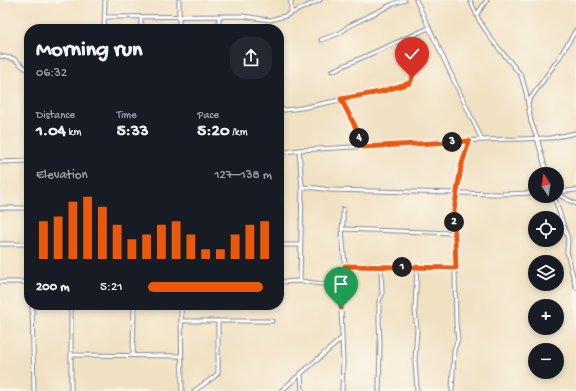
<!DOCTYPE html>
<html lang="en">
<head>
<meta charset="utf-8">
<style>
  body { margin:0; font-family:"Gochi Hand",sans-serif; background:#242831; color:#f1f3f6; height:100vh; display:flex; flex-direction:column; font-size:15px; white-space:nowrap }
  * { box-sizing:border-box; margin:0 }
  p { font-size:13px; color:#9ea1a6 }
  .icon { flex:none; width:22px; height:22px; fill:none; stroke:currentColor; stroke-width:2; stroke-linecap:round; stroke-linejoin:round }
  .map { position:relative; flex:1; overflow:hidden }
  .drawer { position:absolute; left:24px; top:24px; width:260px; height:286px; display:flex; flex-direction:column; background:#171b24; border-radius:16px; box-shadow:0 2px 6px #0003 }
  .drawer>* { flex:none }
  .needle { width:26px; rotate:348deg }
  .controls { position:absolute; left:528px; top:167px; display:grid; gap:8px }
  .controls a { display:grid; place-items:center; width:36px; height:36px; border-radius:50%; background:#171b24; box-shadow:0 2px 6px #0003; font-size:20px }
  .pin { position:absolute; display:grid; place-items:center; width:34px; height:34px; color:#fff; margin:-41px -17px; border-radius:50% 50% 50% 0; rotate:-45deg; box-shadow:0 0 4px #0007 }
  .pin .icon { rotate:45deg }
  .km { position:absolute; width:20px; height:20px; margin:-10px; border-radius:50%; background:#222; color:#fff; font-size:11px; line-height:20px; text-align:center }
  .round { display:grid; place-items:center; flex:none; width:42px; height:42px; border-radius:16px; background:#242831 }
  .headline { display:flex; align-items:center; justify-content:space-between; height:68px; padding:0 12px }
  h1 { font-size:22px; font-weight:700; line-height:30px }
  .stats { display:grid; grid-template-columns:repeat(3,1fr); gap:6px; height:68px; padding:4px 12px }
  .stats div { display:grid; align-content:center }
  .stats b { font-size:17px; font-weight:700 }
  .stats small { font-size:11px; font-weight:400 }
  .stats p { font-size:11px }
  .chart { height:112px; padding:8px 12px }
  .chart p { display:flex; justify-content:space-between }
  .chart svg { width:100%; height:72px; margin-top:4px; stroke:#ea580c; stroke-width:6 }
  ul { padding:0 12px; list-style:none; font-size:13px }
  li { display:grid; grid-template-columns:64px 48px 1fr; align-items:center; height:30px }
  li i { height:10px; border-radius:5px; background:#ea580c }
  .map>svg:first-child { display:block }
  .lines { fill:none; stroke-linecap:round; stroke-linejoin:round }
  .street-casing { stroke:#868890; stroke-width:5 }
  .street { stroke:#fff; stroke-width:3 }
  .route-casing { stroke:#fff; stroke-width:8 }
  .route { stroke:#ea580c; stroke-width:5 }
</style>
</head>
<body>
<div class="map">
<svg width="576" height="391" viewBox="0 0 576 391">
  <rect width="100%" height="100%" fill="#fbf7ec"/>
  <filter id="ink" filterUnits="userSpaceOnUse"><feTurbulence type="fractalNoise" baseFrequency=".025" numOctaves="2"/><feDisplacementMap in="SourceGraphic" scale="8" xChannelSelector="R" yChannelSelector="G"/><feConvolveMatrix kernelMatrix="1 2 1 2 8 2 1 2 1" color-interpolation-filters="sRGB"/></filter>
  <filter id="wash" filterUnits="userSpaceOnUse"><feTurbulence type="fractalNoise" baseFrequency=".012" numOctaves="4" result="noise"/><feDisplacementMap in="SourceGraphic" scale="16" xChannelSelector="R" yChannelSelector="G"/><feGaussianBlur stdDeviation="0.9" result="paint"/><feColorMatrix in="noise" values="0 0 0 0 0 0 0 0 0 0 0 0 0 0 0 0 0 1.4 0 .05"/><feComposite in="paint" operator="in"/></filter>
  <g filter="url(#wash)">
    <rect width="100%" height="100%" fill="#f1e1c3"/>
  </g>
  <g filter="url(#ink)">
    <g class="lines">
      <g class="street-casing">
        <g id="street">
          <path d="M179,0V29"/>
          <path d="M291,0V13"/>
          <path d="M416,0L482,140"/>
          <path d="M470,0L479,20L492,40L521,75L526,92L531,122L537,138L547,174"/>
          <path d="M477,14L487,0"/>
          <path d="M105,17L242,16L270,20L285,16L320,0"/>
          <path d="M141,17V29"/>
          <path d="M104,29L105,0"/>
          <path d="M219,29V16"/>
          <path d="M321,40L340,33L349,26L393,4L405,0"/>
          <path d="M0,56L14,59L25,68L29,69"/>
          <path d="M332,71L429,28"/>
          <path d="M341,99L355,126L363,147"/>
          <path d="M528,102L559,58L576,30"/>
          <path d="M279,109L285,110L301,108L380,92L410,83L414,69"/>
          <path d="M299,150L302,187L300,281"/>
          <path d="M279,153L299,150L482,140L551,138L576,133"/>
          <path d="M0,162L29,161"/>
          <path d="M302,187L316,188L330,190L499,194L535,193"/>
          <path d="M557,192L576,190"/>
          <path d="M557,194L576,204"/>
          <path d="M554,196L568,239L567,252L576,288"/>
          <path d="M0,208H29"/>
          <path d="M342,229L453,233"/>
          <path d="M0,244H29"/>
          <path d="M279,245H300"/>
          <path d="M345,266L381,267"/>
          <path d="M417,267L415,310L417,329L415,361L417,391"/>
          <path d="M0,282H29"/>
          <path d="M279,282L300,281L322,284L343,280"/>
          <path d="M32,305L34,391"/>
          <path d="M181,305L182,391"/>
          <path d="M181,321H272"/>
          <path d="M71,355L181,356"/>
          <path d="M133,355L134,305"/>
          <path d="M301,373L302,391"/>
          <path d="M71,391V305"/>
          <path d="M194,391L214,377L218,373V321"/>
          <path d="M281,391L341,339"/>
          <path d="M342,391L343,362L341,309L345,266L342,229L343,222V209"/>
          <path d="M379,391L380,343L379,322V301L382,294L381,267L455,268"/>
          <path d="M452,391L454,350L458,339L456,324L454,211C456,187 462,164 469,141"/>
        </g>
      </g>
      <use href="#street" class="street"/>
    </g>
  </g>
  <g class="lines" filter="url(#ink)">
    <g class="route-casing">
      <path id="route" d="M341,308L345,266L456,268L454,211L461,167L469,141L363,147L355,126L341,99L380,92L410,83L412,78"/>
    </g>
    <use href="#route" class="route"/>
  </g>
</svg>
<div class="controls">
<a><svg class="needle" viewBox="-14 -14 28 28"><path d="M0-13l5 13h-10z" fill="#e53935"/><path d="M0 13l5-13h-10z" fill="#9ea1a6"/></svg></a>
<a><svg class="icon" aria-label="locate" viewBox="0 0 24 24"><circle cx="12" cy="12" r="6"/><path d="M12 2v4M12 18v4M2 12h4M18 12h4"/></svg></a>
<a><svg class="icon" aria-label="layers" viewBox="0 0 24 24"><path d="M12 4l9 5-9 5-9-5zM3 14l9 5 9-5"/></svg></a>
<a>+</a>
<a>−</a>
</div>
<div class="pin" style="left:341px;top:308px;background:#1e9e55"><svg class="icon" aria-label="arrive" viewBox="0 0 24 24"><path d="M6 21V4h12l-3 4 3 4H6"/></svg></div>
<div class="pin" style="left:412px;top:78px;background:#d93025"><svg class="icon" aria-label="check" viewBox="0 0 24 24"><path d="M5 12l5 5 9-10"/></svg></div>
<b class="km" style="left:402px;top:267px">1</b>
<b class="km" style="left:454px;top:222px">2</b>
<b class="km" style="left:452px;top:142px">3</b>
<b class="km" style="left:359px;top:138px">4</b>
<section class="drawer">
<div class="headline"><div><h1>Morning run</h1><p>06:32</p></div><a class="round"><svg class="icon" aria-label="share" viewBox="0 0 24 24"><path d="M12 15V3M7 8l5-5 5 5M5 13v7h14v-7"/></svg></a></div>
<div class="stats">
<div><p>Distance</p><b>1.04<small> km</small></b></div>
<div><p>Time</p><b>5:33</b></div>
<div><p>Pace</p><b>5:20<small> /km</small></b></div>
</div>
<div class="chart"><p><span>Elevation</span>127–138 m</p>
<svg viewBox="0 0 160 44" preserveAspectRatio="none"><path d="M5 44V21M15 44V18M25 44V9M35 44V6M45 44V12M55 44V23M65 44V32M75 44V29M85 44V23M95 44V21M105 44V29M115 44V38M125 44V38M135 44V29M145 44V23M155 44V21"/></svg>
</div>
<ul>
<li><b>200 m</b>5:21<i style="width:93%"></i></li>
</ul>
</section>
</div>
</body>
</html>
